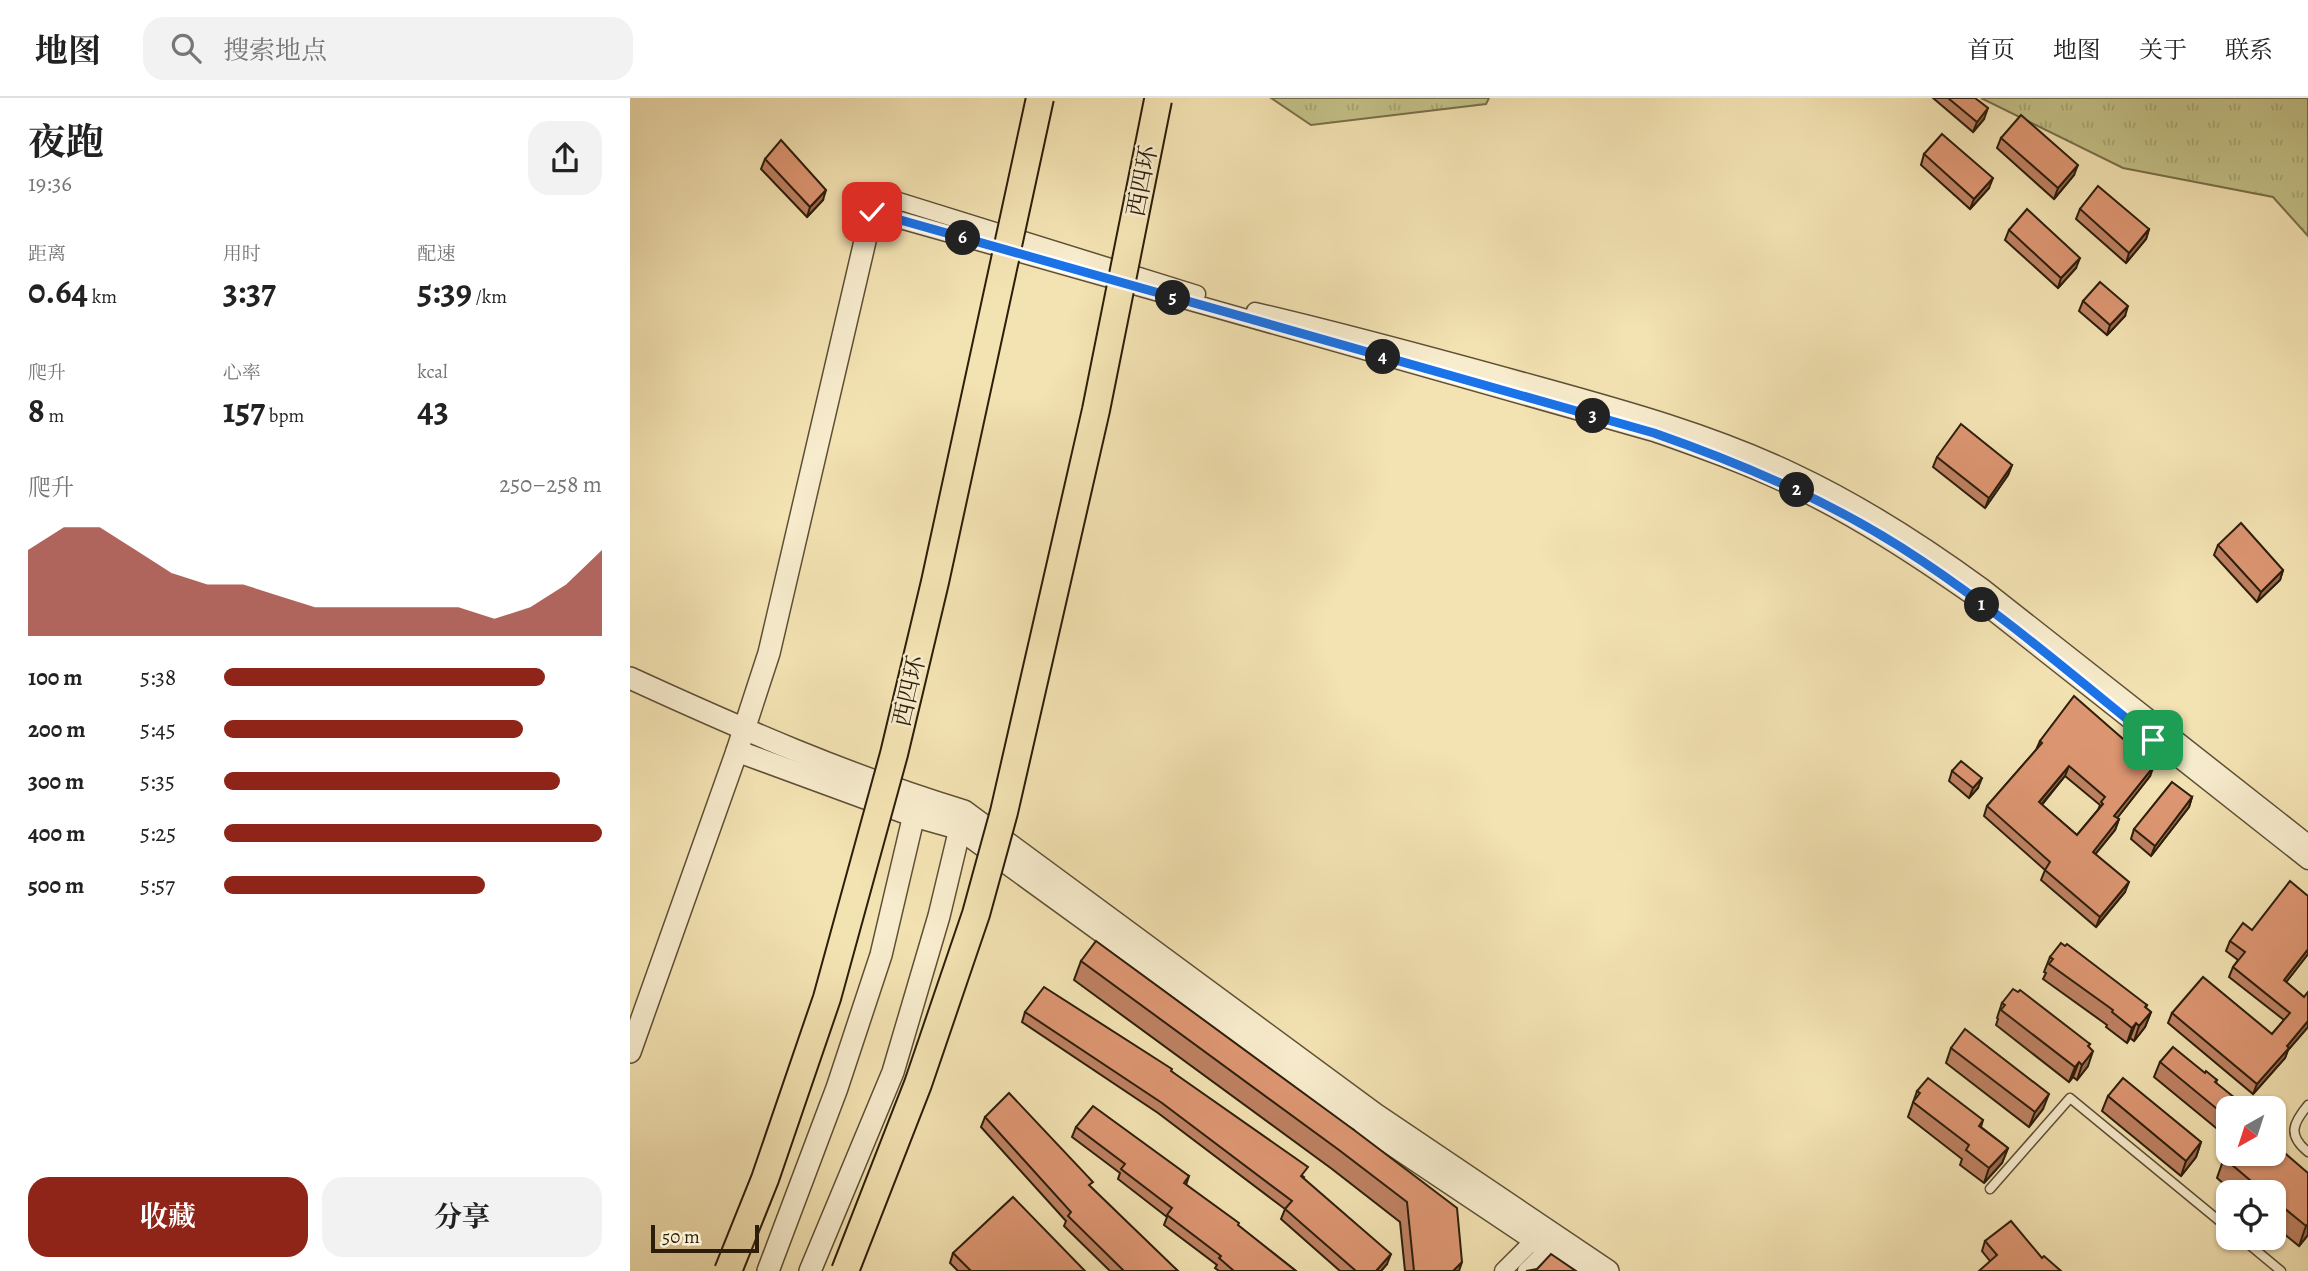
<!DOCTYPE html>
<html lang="zh">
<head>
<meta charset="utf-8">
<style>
  body { margin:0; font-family:Alegreya,"Noto Serif SC",serif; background:#f2f2f2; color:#222; height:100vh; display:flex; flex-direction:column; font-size:26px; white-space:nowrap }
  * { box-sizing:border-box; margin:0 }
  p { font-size:23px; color:#767676 }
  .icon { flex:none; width:38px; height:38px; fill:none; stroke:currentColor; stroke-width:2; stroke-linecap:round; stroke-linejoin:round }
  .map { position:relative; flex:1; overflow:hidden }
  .side { display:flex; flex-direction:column; background:#fff; width:630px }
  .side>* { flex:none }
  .needle { width:46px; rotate:219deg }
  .controls { position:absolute; left:1586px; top:998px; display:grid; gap:14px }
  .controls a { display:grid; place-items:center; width:70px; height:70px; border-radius:14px; background:#fff; box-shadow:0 2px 5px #0004; font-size:35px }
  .scale { position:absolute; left:21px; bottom:18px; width:108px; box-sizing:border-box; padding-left:7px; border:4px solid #2c1e0b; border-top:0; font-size:19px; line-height:24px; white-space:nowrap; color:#2c1e0b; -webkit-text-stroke:5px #f7eccd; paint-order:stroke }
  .pin { position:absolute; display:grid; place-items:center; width:60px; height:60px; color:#fff; margin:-30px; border-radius:14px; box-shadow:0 4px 10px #0006 }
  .km { position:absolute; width:35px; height:35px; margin:-18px; border-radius:50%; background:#222; color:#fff; font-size:19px; line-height:35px; text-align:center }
  .round { display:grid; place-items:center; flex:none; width:74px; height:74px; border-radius:21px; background:#f2f2f2 }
  .headline { display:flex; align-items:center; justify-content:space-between; height:119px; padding:0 28px }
  h1 { font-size:38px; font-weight:700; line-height:52px }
  .figures { display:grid; grid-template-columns:repeat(3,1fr); gap:10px; height:119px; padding:7px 28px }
  .figures div { display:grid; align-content:center }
  .figures b { font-size:35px; font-weight:700 }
  .figures small { font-size:19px; font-weight:400 }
  .figures p { font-size:19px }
  .chart { height:196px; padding:14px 28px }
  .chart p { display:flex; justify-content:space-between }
  .chart svg { width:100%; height:126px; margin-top:7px; fill:#8f2418; opacity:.7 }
  .action { display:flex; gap:14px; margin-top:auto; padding:14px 28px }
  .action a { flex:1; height:80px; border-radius:21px; background:#8f2418; color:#fff; font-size:28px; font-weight:700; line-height:80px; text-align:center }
  .action a+a { background:#f2f2f2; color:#222 }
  ul { padding:0 28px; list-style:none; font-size:23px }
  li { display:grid; grid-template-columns:112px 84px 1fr; align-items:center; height:52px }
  li i { height:18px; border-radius:9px; background:#8f2418 }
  header { display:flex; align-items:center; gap:42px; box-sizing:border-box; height:98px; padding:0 35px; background:#fff; border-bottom:2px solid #e0e0e0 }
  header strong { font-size:33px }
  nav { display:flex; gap:38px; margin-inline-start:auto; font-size:24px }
  .search { width:490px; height:63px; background:#f2f2f2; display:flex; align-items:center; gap:18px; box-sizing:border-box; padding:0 24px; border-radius:21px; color:#767676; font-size:26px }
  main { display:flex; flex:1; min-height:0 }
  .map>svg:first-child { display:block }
  .grass { fill:url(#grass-tufts); stroke:#787049; stroke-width:2 }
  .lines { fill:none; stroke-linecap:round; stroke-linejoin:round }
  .service-casing { stroke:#5e4f35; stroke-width:11 }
  .minor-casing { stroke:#5e4f35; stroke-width:19 }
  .tertiary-casing { stroke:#5e4f35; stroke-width:24 }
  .service { stroke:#f7eccd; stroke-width:8 }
  .minor { stroke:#f7eccd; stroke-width:16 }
  .tertiary { stroke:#f7eccd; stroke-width:21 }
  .trunk-bridge-casing { stroke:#2c1e0b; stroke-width:30; stroke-linecap:butt }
  .trunk-bridge { stroke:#f3e2b2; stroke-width:26 }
  .wall { fill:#be8162; stroke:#2c1e0b; stroke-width:2; fill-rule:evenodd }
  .shaded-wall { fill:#9b6950; stroke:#2c1e0b; stroke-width:2 }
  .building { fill:#dd9672; stroke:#2c1e0b; stroke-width:2; fill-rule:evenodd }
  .route-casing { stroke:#fff; stroke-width:14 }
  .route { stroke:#1a73e8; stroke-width:9 }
  .labels { text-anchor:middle; stroke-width:5; stroke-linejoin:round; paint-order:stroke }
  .street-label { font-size:24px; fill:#2c1e0b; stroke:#f7eccd }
</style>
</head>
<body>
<header>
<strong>地图</strong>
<div class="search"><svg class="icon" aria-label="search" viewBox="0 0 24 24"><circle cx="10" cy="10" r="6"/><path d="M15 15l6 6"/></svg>搜索地点</div>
<nav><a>首页</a><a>地图</a><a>关于</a><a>联系</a></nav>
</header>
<main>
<section class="side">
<div class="headline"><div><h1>夜跑</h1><p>19:36</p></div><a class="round"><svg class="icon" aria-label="share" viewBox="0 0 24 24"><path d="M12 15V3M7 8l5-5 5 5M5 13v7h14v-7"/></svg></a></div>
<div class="figures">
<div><p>距离</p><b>0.64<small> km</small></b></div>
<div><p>用时</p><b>3:37</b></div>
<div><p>配速</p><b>5:39<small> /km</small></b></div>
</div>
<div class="figures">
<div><p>爬升</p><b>8<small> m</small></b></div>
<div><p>心率</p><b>157<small> bpm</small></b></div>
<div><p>kcal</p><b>43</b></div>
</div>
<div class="chart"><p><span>爬升</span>250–258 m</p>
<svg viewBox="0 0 160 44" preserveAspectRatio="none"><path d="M0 44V14L10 6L20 6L30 14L40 22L50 26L60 26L70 30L80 34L90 34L100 34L110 34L120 34L130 38L140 34L150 26L160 14V44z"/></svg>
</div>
<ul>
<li><b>100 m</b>5:38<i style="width:85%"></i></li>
<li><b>200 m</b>5:45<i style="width:79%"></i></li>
<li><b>300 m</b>5:35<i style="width:89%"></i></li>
<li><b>400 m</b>5:25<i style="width:100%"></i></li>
<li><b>500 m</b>5:57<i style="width:69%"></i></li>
</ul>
<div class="action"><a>收藏</a><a>分享</a></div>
</section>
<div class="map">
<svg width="1678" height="1173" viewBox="0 0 1678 1173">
  <defs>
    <pattern id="grass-tufts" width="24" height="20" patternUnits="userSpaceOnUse" patternTransform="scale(1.75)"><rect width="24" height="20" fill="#c3c187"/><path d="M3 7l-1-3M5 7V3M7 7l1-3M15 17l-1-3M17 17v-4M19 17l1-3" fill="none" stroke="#a8a573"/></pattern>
  </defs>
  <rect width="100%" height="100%" fill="#f3e2b2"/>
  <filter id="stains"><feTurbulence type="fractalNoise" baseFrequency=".00286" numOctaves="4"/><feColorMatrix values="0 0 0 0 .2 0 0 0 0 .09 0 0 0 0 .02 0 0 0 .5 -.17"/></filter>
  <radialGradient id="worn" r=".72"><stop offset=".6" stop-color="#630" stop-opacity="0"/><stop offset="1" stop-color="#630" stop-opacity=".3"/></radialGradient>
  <g class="grass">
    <path d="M641,0H859L856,6L681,27Z"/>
    <path d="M1351,0H1678V138L1643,99L1493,70Z"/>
  </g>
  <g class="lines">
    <g class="service-casing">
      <g id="service">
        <path d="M1678,1007C1663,1025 1657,1037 1678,1054"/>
        <path d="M1360,1091L1440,1000L1598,1130"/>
        <path d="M1610,1139L1651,1173"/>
      </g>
    </g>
    <g class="minor-casing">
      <g id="minor">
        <path d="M246,96L567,196"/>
        <path d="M242,114L1024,335C1069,351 1115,367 1159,388C1225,419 1286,459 1346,501L1678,763"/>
        <path d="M625,213C720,235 814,261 908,287C995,311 1082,335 1164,374C1232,406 1294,446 1354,490L1678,745"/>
        <path d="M873,1173L911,1135"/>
        <path d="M896,1173L924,1145"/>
      </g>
    </g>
    <g class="tertiary-casing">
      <g id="tertiary">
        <path d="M0,580C109,630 219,678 334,713L745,1016L978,1173"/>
        <path d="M107,653L284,718L330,731L537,881L736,1029L951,1173"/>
        <path d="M0,954L107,653L139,555L246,96"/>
        <path d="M138,1173L207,990L251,857L287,704"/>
        <path d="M180,1173L263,974L309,818L333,718"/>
      </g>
    </g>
    <use href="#service" class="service"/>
    <use href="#minor" class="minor"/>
    <use href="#tertiary" class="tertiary"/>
    <g class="trunk-bridge-casing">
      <g id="trunk-bridge">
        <path d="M98,1173L135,1081L197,900L264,656L305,484L410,0"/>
        <path d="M215,1173L288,986L346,816L374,714L466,312L528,2"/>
      </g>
    </g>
    <use href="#trunk-bridge" class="trunk-bridge"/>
  </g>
  <g class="wall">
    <path d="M1303,0H1345L1354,21L1343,34Z"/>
    <path d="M1371,40L1444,77L1424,101L1367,50Z"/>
    <path d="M1294,56L1359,90L1340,111L1291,67Z"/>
    <path d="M135,61L193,102L177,119L131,71Z"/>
    <path d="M1450,111L1519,131L1516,141L1496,165L1446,121Z"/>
    <path d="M1379,132L1446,170L1428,190L1375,142Z"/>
    <path d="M1453,203L1495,218L1477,237L1449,213Z"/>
    <path d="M1307,359L1382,367L1378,377L1355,410L1303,369Z"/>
    <path d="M1588,447L1653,472L1650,482L1627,504L1584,457Z"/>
    <path d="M1410,643L1520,678L1487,720L1489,721L1485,732L1465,756L1495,794L1466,829L1411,782L1415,772L1354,718L1357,708L1406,652ZM1435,678L1470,707L1468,712L1447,737L1412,707Z"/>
    <path d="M1322,673L1348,690L1339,700L1319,683Z"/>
    <path d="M1562,699L1559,709L1521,758L1501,741L1504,731Z"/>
    <path d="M1678,798V856L1656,884L1674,899L1678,894V929L1658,952L1655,960L1623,996L1538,925L1542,915L1642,936L1654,922L1599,879L1603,869L1608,862L1596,853L1600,843L1622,832Z"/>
    <path d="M1420,859L1517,907L1516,910L1521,914L1515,929L1504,943L1500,940L1497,945L1476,929L1477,927L1413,881L1416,875L1414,874Z"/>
    <path d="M451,863L724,1032L829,1173H775L770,1124L702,1071L444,882Z"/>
    <path d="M1372,905L1460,946L1458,949V968L1447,982L1443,979L1439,984L1366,927L1368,921L1367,920Z"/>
    <path d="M395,914L541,973L674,1079L673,1080L757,1166L751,1173H710L651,1121L655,1111L528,1015L392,924Z"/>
    <path d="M1321,950L1413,1011L1399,1029L1316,965Z"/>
    <path d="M1530,964L1575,975L1587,982L1586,984L1598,1010V1038L1597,1039L1524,979Z"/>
    <path d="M1287,993L1353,1022L1351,1029L1378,1050L1372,1065L1354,1085L1330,1067L1332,1061L1278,1019Z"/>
    <path d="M1478,998L1571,1044L1566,1059L1551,1078L1472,1013Z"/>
    <path d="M355,1019L548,1173H480L434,1128L436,1123L351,1029Z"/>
    <path d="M446,1029L559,1078L556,1087L666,1173H589L585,1170L587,1167L534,1127L537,1119L488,1081L490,1075L442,1039Z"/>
    <path d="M1594,1060L1678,1075V1137L1669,1148L1643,1127V1094H1603L1587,1080Z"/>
    <path d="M1355,1143L1412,1160L1360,1163L1352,1153Z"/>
    <path d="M323,1155L455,1173H328L320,1165Z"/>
  </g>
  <g class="shaded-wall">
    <path d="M1358,10L1354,21L1343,34L1347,24Z"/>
    <path d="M1448,67L1444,77L1424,101L1428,90Z"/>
    <path d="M1363,80L1359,90L1340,111L1344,101Z"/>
    <path d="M196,92L193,102L177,119L180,109Z"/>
    <path d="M1519,131L1516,141L1496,165L1499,155Z"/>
    <path d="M1450,160L1446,170L1428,190L1431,180Z"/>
    <path d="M1498,208L1495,218L1477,237L1480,227Z"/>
    <path d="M1382,367L1378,377L1355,410L1359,400Z"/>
    <path d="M1653,472L1650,482L1627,504L1631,494Z"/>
    <path d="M1439,668L1435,678L1405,714L1409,704Z"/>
    <path d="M1524,668L1520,678L1481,728L1484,718Z"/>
    <path d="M1352,680L1348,690L1339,700L1343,690Z"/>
    <path d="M1562,699L1559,709L1521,758L1525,748Z"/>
    <path d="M1489,721L1485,732L1459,764L1463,754Z"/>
    <path d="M1499,784L1495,794L1466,829L1470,819Z"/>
    <path d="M1678,851V856L1650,892L1654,882Z"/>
    <path d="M1521,914L1515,929L1504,943L1509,928Z"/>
    <path d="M1678,923V929L1658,952L1655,960L1623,996L1627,986L1657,948Z"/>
    <path d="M1506,925L1500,940L1497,945L1502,930Z"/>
    <path d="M1463,953L1458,968L1447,982L1452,967Z"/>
    <path d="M1449,964L1443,979L1439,984L1445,969Z"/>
    <path d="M1419,996L1413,1011L1399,1029L1405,1014Z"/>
    <path d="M1571,1044L1566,1059L1551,1078L1556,1063Z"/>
    <path d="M1378,1050L1372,1065L1354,1085L1359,1070Z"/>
    <path d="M1678,1126V1137L1669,1148L1676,1128Z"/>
    <path d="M761,1156L757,1166L751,1173H746Z"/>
    <path d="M832,1164L829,1173H823Z"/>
  </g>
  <g class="building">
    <path d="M1318,0H1345L1358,10L1347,24Z"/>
    <path d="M1391,17L1448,67L1428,90L1371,40Z"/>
    <path d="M1312,36L1363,80L1344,101L1294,56Z"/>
    <path d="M151,42L196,92L180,109L135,61Z"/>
    <path d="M1468,88L1519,131L1499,155L1450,111Z"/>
    <path d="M1397,111L1450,160L1431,180L1379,132Z"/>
    <path d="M1470,184L1498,208L1480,227L1453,203Z"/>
    <path d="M1331,326L1382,367L1359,400L1307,359Z"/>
    <path d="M1611,425L1653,472L1631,494L1588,447Z"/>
    <path d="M1444,598L1524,668L1484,718L1489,721L1463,754L1499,784L1470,819L1415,772L1420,764L1357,708L1412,645L1410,643ZM1439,668L1475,699L1471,704L1473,706L1447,737L1409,704Z"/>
    <path d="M1331,663L1352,680L1343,690L1322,673Z"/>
    <path d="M1542,684L1562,699L1525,748L1504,731Z"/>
    <path d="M1660,783L1678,798V851L1654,882L1674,899L1678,894V923L1657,948L1659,950L1627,986L1542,915L1573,879L1642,936L1660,915L1603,869L1615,854L1600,843L1613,825L1622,832Z"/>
    <path d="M466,843L724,1032L827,1110L832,1164L823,1173H784L777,1104L709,1052L451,863Z"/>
    <path d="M1431,845L1435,848L1437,846L1517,907L1515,909L1521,914L1509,928L1506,925L1502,930L1482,914L1483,912L1419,866L1423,861L1420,859Z"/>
    <path d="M414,889L542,971L541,973L678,1069L671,1078L761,1156L746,1173H726L655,1111L662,1103L532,1005L395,914Z"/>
    <path d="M1383,891L1388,894L1390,892L1460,946L1458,948L1463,953L1452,967L1449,964L1445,969L1371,912L1375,907L1372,905Z"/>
    <path d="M1335,931L1419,996L1405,1014L1321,950Z"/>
    <path d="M1543,949L1575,975L1576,973L1587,982L1585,984L1615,1008L1614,1010H1598V1020L1530,964Z"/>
    <path d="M1298,980L1353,1022L1349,1028L1378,1050L1359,1070L1336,1052L1339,1047L1283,1004L1290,995L1287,993Z"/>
    <path d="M1493,980L1571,1044L1556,1063L1478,998Z"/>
    <path d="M379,995L463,1084L459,1087L548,1173H494L438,1118L441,1114L355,1019Z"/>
    <path d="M463,1008L559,1078L554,1085L609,1125L608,1127L666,1173H604L589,1160L591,1158L537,1117L542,1110L491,1071L495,1066L446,1029Z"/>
    <path d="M1643,1045L1678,1075V1126L1676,1128L1643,1101V1094H1634L1594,1060L1598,1055H1643Z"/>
    <path d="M383,1099L455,1173H341L323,1155Z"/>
    <path d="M1381,1123L1412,1160L1414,1158L1431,1173H1349L1367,1157L1355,1143Z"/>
    <path d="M921,1156L946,1173H896L907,1171Z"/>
  </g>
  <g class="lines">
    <g class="route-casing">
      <path id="route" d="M242,114L1024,335C1118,368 1209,407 1292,463C1373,517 1447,581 1523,642"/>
    </g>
    <use href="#route" class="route"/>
  </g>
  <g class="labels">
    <g class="street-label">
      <text transform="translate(512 83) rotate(-79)" y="8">西四环</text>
      <text transform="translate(279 593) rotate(-77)" y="8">西四环</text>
    </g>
  </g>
  <rect width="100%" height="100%" filter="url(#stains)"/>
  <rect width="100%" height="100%" fill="url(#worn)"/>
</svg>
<div class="controls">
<a><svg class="needle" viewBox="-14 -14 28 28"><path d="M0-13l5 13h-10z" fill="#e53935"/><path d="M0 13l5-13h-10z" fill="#767676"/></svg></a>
<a><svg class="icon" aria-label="locate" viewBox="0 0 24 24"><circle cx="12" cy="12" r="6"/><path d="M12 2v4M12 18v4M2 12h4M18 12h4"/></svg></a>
</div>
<div class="scale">50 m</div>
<div class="pin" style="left:1523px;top:642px;background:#1e9e55"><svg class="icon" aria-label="arrive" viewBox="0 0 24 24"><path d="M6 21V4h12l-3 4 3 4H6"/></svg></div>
<div class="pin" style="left:242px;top:114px;background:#d93025"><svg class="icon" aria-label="check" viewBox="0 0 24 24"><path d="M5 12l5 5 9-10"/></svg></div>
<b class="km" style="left:1352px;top:507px">1</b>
<b class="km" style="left:1167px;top:392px">2</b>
<b class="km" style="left:963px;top:318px">3</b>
<b class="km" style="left:753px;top:259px">4</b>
<b class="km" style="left:543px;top:200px">5</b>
<b class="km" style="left:333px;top:140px">6</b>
</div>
</main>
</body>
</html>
